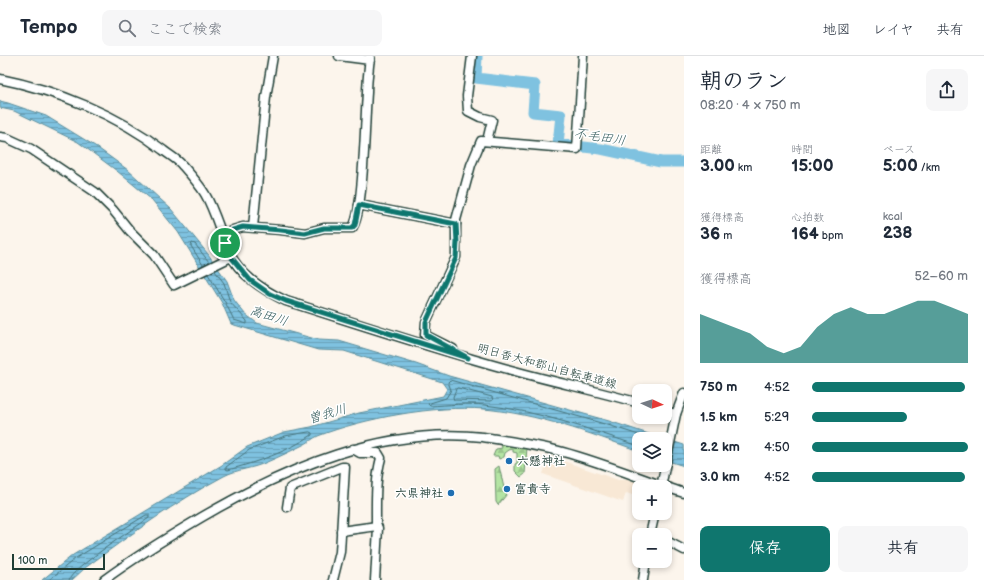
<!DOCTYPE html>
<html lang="ja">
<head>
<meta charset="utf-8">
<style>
  body { margin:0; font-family:"Balsamiq Sans","Klee One",sans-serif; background:#f6f6f7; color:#1f2937; height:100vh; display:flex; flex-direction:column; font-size:15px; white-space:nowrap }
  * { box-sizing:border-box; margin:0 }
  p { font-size:13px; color:#747a83 }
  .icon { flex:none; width:22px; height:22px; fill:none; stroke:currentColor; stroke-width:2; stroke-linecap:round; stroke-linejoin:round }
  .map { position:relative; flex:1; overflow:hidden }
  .side { display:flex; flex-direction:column; background:#fff; width:300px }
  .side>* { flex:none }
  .needle { width:26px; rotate:94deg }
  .tools { position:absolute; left:632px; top:328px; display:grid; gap:8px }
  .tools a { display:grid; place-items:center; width:40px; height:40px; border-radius:8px; background:#fff; box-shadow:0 2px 6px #0003; font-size:20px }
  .scale { position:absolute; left:12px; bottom:10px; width:93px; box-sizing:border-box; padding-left:4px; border:2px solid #1f3d34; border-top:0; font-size:11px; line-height:14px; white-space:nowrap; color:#1f3d34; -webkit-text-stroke:3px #fff; paint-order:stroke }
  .pin { position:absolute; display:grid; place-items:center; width:34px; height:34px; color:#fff; margin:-17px; border:2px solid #fff; border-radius:50%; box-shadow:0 1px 4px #0007 }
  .round { display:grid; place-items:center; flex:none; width:42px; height:42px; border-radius:8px; background:#f6f6f7 }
  .summary { display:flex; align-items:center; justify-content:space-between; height:68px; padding:0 16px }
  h1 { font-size:22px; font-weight:700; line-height:30px }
  .figures { display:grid; grid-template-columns:repeat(3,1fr); gap:6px; height:68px; padding:4px 16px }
  .figures div { display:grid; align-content:center }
  .figures b { font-size:17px; font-weight:700 }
  .figures small { font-size:11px; font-weight:400 }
  .figures p { font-size:11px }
  .chart { height:112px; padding:8px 16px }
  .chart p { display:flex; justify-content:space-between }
  .chart svg { width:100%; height:72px; margin-top:4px; fill:#0f766e; opacity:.7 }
  .cta { display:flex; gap:8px; margin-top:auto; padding:8px 16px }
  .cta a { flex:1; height:46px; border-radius:8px; background:#0f766e; color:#fff; font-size:16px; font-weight:700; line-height:46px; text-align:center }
  .cta a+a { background:#f6f6f7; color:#1f2937 }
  ul { padding:0 16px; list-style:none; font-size:13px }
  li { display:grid; grid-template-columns:64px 48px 1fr; align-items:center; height:30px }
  li i { height:10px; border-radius:5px; background:#0f766e }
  header { display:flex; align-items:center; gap:24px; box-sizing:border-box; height:56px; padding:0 20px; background:#fff; border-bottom:1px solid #e0e1e3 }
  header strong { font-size:19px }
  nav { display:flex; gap:22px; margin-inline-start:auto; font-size:14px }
  .search { width:280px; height:36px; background:#f6f6f7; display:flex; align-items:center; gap:10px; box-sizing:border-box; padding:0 14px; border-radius:8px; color:#747a83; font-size:15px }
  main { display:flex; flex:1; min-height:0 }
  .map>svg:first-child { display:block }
  .built { fill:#f8e8d5 }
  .forest { fill:url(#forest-firs); stroke:#6a906c }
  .water { fill:url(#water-rules); stroke:#598d9b }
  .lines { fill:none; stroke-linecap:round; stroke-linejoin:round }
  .shore { stroke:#457279; stroke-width:1 }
  .river { stroke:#7fc2e0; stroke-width:11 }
  .minor-casing { stroke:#1f3d34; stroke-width:11 }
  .minor { stroke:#fff; stroke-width:8 }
  .route-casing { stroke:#fff; stroke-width:8 }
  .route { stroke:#0f766e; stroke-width:5 }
  .poi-dot { fill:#1f6fb2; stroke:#fff; stroke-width:1.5 }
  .labels { text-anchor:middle; stroke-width:3; stroke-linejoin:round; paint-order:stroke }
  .street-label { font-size:12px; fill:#1f3d34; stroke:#fff }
  .poi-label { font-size:12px; font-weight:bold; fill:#1f3d34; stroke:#fff; text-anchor:start }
  .water-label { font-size:13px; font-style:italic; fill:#375e5f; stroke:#fff }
</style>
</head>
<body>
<header>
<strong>Tempo</strong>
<div class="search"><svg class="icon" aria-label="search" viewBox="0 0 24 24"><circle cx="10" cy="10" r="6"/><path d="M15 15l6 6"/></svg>ここで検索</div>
<nav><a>地図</a><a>レイヤ</a><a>共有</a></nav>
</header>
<main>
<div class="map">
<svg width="684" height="524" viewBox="0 0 684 524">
  <defs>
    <pattern id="forest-firs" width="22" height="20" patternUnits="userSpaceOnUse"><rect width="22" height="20" fill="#b4e4a3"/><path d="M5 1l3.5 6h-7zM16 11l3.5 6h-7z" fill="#9ac48d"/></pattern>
    <pattern id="water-rules" width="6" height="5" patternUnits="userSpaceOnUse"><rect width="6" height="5" fill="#7fc2e0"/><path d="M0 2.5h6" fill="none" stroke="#679fb6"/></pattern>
  </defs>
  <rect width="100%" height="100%" fill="#fcf5ec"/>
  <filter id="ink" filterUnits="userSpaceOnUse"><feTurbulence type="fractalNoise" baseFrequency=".025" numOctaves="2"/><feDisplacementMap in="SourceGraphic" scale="8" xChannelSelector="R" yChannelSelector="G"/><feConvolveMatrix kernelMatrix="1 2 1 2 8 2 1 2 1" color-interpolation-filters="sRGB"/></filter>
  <g filter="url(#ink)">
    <path class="built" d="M549,400L618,424H630L654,431H639V441L626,437L623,446L543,418Z"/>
    <g class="forest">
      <path d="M501,387L527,391L525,418L521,421L515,415V408L517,407V397L513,396V393L509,394L505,397L504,401L499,403L498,400H493L496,393L502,392Z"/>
      <path d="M499,410L504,432L507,438L498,449L496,446L495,413Z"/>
    </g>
    <g class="water">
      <path d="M0,45L8,47L46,60L95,90L128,114L171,153L208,198L227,225L234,244L245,258L257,267L319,284L339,285L416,308L449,320L609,365L664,383H639V395C589,377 538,358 484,353C435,349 364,362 318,380C313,382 308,387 303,389C291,395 279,401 267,406C253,413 237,413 224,420C175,446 130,479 85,512L72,524H42L73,499L222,409L247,391L284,376L311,371L359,357L443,340L447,333L442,326L344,295L318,294L231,268L222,247L178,176L152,144L117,115L78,86L14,55L0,52Z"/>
      <path d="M665,383L684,389V410L665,404Z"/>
    </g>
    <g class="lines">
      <g class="shore">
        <path d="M203,209L191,190L192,187L195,188L209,206"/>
        <path d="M208,218L225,246L234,264L247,268V265L230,246L224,227L215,215"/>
        <path d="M458,332L492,341L493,344L491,345L454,344L453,341L456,333Z"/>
        <path d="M310,376L312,377V379C287,396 257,406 228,414L226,413V411L249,394L285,380Z"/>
        <path d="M639,390C589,373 538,355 485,349C467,347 448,349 430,350L428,348L430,347L446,342L451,334L448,326L450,324L608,369L651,383"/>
        <path d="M49,524L76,502L146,459H149V462C136,471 71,513 69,524"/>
      </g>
      <path class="river" d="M477,0L476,22L535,29L533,56L561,59L558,88L601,93L661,106H684"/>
      <g class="minor-casing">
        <g id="minor">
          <path d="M339,0L370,4"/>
          <path d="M472,0L467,40L468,55L480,61L492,64L487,85"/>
          <path d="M0,23C56,34 118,59 163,94C169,99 177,103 182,109C190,118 199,128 205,138C215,155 220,176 228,194C239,219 263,234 286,245C359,268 431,292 504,312C549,325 594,334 639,347"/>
          <path d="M0,81L7,82L31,93L95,136L113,154L130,175L154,199L174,229L231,201"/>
          <path d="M359,149L456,168"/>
          <path d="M253,171L266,41L273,0"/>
          <path d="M225,187L228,177L233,174L243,171L281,174L305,177L324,172H352C364,160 365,59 367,37C367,24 369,12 370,0"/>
          <path d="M453,293L425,279L426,266L456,201V164L471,109L481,85L577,93L583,0"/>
          <path d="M665,355L676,358"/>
          <path d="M353,393L360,397H378L381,402C375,424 376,446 376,468L378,472L375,524"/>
          <path d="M661,431L676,358L684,337"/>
          <path d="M287,451L290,432L342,411H345L340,496L333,524"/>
          <path d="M341,475L377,470"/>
          <path d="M650,479L655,457"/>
          <path d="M665,484L684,494"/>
          <path d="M104,524C135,501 168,481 202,461C286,412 383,370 483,381C509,385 537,389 563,396C604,407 644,424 684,437"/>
          <path d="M643,524L646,505"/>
        </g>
      </g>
      <use href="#minor" class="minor"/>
    </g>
  </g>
  <g class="lines" filter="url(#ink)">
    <g class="route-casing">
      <path id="route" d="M359,149L456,168L457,186L456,202L426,266V279L468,302L286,245L270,238L250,224L231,201L225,187L228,177L233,174L243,171L281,174L305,177L324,172H352L355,169Z"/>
    </g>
    <use href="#route" class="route"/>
  </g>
  <g class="poi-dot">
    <circle cx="509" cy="405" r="4"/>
    <circle cx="507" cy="433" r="4"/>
    <circle cx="451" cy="437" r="4"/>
  </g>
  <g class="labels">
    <g class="street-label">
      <text transform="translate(547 310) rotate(15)" y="4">明日香大和郡山自転車道線</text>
    </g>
    <g class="poi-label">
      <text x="517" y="409">六懸神社</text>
      <text x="515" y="437">富貴寺</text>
      <text x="443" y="441" text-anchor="end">六県神社</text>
    </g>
    <g class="water-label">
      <text transform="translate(600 80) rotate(9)" y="5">不毛田川</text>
      <text transform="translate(269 259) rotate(18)" y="5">高田川</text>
      <text transform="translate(327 357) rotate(-16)" y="5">曽我川</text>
    </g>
  </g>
</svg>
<div class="tools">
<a><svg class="needle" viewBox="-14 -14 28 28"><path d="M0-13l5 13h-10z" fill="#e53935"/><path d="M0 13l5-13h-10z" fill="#747a83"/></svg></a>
<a><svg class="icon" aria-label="layers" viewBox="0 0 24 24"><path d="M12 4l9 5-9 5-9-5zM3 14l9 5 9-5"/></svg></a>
<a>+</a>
<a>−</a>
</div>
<div class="scale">100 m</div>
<div class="pin" style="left:225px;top:187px;background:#1e9e55"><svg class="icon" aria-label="arrive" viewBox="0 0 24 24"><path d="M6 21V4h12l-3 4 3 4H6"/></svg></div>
</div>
<section class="side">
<div class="summary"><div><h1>朝のラン</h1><p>08:20 · 4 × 750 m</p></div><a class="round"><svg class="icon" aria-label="share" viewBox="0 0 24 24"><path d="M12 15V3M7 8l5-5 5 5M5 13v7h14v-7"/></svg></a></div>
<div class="figures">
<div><p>距離</p><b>3.00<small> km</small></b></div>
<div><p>時間</p><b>15:00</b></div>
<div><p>ペース</p><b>5:00<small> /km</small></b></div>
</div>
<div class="figures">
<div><p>獲得標高</p><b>36<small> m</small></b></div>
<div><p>心拍数</p><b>164<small> bpm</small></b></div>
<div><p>kcal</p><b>238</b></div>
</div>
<div class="chart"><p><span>獲得標高</span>52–60 m</p>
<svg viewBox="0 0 160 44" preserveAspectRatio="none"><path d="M0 44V14L10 18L20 22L30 26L40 34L50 38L60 34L70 22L80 14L90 10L100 14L110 14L120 10L130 6L140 6L150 10L160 14V44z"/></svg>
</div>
<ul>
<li><b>750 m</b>4:52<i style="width:98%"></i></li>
<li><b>1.5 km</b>5:29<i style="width:61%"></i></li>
<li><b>2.2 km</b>4:50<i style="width:100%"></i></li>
<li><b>3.0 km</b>4:52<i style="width:98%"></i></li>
</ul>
<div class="cta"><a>保存</a><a>共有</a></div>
</section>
</main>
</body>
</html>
